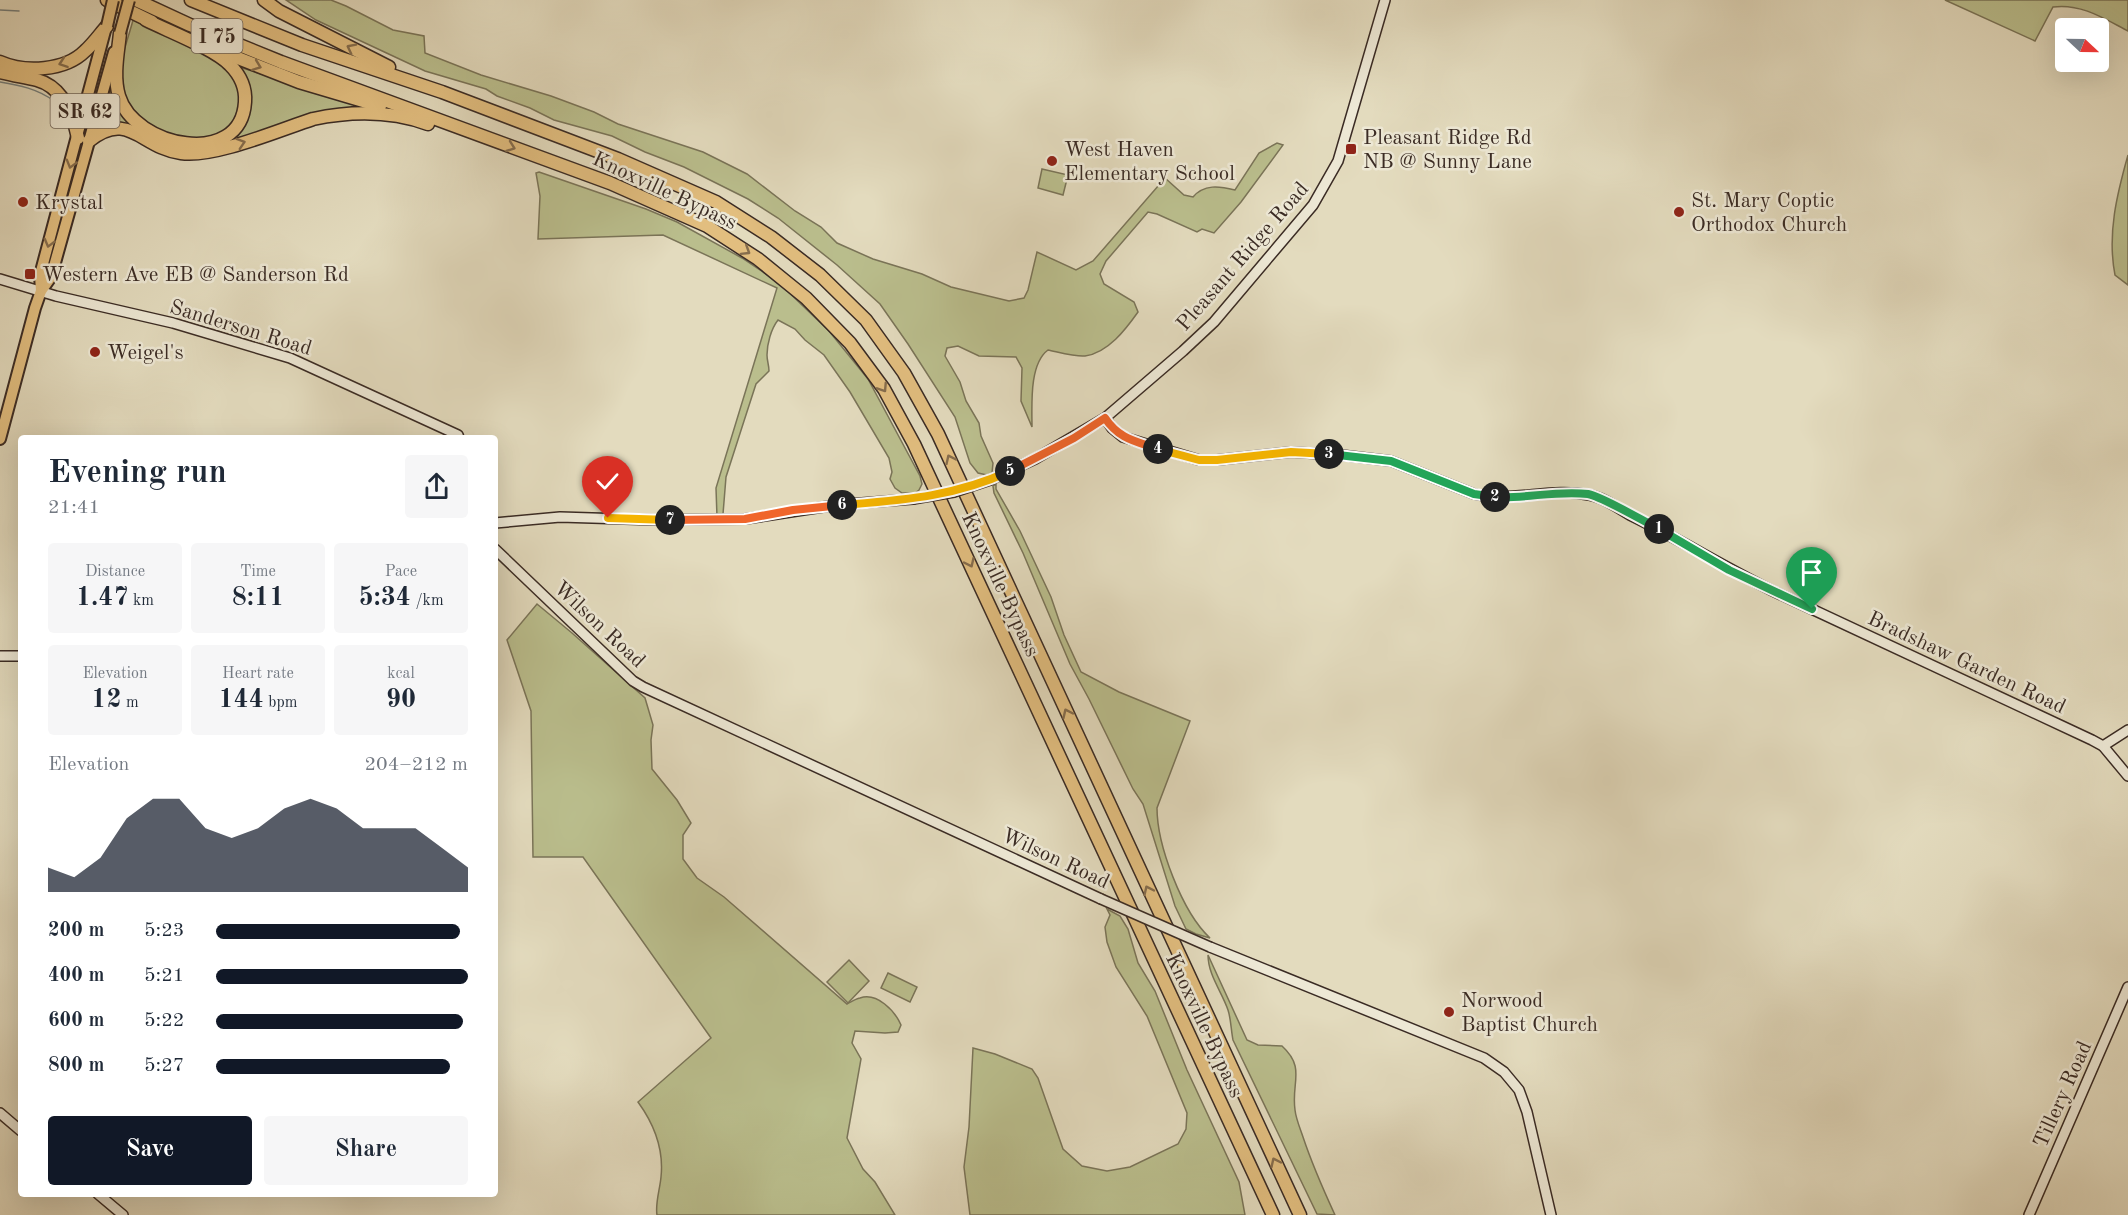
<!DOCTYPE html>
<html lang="en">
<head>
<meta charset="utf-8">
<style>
  body { margin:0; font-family:"Old Standard TT",serif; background:#f6f6f7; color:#1f2937; height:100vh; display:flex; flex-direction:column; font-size:22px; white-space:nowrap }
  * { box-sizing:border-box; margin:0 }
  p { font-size:20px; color:#747a83 }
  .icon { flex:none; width:33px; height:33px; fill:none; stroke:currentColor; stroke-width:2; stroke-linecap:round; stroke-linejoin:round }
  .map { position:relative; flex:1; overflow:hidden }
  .sheet { position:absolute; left:18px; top:435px; width:480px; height:762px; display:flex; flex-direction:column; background:#fff; border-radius:6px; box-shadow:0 6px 24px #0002 }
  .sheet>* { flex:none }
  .needle { width:39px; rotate:112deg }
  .tools { position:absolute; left:2055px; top:18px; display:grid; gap:12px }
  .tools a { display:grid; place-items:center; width:54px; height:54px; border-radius:6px; background:#fff; box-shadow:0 6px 24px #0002; font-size:30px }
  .pin { position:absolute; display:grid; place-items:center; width:51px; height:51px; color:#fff; margin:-62px -26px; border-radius:50% 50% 50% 0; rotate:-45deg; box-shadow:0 0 6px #0007 }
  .pin .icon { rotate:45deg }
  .km { position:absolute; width:30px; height:30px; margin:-15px; border-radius:50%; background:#222; color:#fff; font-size:16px; line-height:30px; text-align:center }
  .round { display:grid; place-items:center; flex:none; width:63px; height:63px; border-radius:6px; background:#f6f6f7 }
  .head { display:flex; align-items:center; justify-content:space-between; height:102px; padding:0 30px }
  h1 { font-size:33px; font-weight:600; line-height:45px }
  .figures { display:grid; grid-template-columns:repeat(3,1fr); gap:9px; height:102px; padding:6px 30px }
  .figures div { display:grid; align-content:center; border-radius:6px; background:#f6f6f7; text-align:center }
  .figures b { font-size:26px; font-weight:600 }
  .figures small { font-size:16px; font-weight:400 }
  .figures p { font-size:16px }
  .chart { height:168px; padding:12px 30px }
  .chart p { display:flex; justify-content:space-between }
  .chart svg { width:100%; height:108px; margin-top:6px; fill:#111827; opacity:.7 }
  .primary-button { display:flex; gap:12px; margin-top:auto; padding:12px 30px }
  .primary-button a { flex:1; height:69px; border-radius:6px; background:#111827; color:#fff; font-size:24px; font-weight:600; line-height:69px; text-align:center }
  .primary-button a+a { background:#f6f6f7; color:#1f2937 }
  ul { padding:0 30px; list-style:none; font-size:20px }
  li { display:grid; grid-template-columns:96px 72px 1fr; align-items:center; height:45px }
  li i { height:15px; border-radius:8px; background:#111827 }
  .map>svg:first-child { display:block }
  .green { fill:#babe8d; stroke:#7a7458; stroke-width:1.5 }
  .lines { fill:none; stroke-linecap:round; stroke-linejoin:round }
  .stream { stroke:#74807f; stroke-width:1.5 }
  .secondary-casing { stroke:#3a2b24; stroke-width:12 }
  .primary-casing { stroke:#3a2b24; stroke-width:14 }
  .highway-casing { stroke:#3a2b24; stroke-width:15 }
  .secondary { stroke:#ede8d5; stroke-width:9 }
  .primary { stroke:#e2be7f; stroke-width:10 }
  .highway { stroke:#e2be7f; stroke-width:12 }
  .secondary-bridge-casing { stroke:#3a2b24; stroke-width:12; stroke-linecap:butt }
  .primary-bridge-casing { stroke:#3a2b24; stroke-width:14; stroke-linecap:butt }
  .secondary-bridge { stroke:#ede8d5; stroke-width:9 }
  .primary-bridge { stroke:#e2be7f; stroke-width:10 }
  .oneway { stroke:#866d4d }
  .split-1-casing { stroke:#fff; stroke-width:12 }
  .split-2-casing { stroke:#fff; stroke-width:12 }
  .split-3-casing { stroke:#fff; stroke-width:12 }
  .split-4-casing { stroke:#fff; stroke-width:12 }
  .split-5-casing { stroke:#fff; stroke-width:12 }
  .split-6-casing { stroke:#fff; stroke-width:12 }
  .split-7-casing { stroke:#fff; stroke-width:12 }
  .split-8-casing { stroke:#fff; stroke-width:12 }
  .split-1 { stroke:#22a559; stroke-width:8 }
  .split-2 { stroke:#22a559; stroke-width:8 }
  .split-3 { stroke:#22a559; stroke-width:8 }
  .split-4 { stroke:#f5b400; stroke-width:8 }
  .split-5 { stroke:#f0652b; stroke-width:8 }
  .split-6 { stroke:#f5b400; stroke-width:8 }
  .split-7 { stroke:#f0652b; stroke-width:8 }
  .split-8 { stroke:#f5b400; stroke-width:8 }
  .poi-dot { fill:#8f2418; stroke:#ede8d5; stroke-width:2 }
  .labels { text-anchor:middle; stroke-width:5; stroke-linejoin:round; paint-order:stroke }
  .shield { fill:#ede8d5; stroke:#706459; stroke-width:1.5 }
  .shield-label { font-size:20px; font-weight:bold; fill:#3a2b24 }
  .poi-label { font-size:21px; fill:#3a2b24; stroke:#ede8d5; text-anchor:start }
  .street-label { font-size:21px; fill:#3a2b24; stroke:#ede8d5 }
</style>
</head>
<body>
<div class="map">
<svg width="2128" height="1215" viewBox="0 0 2128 1215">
  <rect width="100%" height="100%" fill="#e3dbbe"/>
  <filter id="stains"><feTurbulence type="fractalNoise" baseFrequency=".00333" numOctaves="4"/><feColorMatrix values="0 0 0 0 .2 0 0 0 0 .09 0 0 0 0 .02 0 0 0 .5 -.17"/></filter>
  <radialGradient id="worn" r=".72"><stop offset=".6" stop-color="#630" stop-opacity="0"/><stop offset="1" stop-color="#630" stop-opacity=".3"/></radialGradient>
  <g class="green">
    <path d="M286,0H331L346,6L393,30L424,36L425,53L481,75L551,96L594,112L618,124L703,152L747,174L795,211L821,227L837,243L873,259L922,274L951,287L1009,301L1024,298L1028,290L1037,252L1076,270L1093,261L1165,178L1184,195L1193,197C1204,184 1219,186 1235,190L1259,153L1277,143L1283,145L1241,202L1214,233L1202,229L1197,232L1157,214L1148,212L1106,261L1100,274L1104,284L1134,302L1138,312C1126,329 1108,353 1085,356C1076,357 1058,352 1048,350C1029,364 1032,405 1032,427L1021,401L1022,368L1016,357L979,356L958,346L947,348L945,356L960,382L966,401L979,423L981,436L993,463L992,473L987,475L978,473L970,463L955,417L908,344L880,304L837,265L778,218L748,199L684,167L645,152L612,136L554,120L530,108L497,96L486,89L425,71L316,20Z"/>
    <path d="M1945,0H2128V31C2105,19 2081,3 2053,7L2035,41Z"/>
    <path d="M133,20C156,31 180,42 203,53C209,57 218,59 223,64C234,74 241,90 239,105C232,150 170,144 143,121C131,111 123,98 121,82C118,62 128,40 133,20Z"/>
    <path d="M236,66L377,110L342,111L313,116L201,150C184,151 169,148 154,140C136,132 125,121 104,126L112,84C138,183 293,157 236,66Z"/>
    <path d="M2128,155V285L2115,275C2107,234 2117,194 2128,155Z"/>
    <path d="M1042,169L1068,175L1063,195L1038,188Z"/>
    <path d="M539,172L646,209L677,222L742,258L778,282L829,331L868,379L920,476L922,484L919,490L915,493H902L895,488L890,479L892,472L889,458L850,392L824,355L805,340L795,329L778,320C771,329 767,344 767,355C767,361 769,365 769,371L756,384L744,421L726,477L723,514L717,517L716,488L777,288L663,235L538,239L540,196L536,173Z"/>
    <path d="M996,484V489L1020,531L1051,597L1064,635L1081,672L1119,692L1190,721L1157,808C1157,845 1182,912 1210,938L1196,934L1186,929L1175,906L1143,804L1133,789L1089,699L1070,664L1023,553L994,493L993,486Z"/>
    <path d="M537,604L572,633L645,698L653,725L651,740L652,769L677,800L691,823L683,835V859L697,878L724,897L847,1004C851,1002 855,999 860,998C877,992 895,1011 901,1025L898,1032L885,1033L855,1031L852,1043L861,1059L847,1138L863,1169L875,1182L895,1215H657C655,1203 660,1189 661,1177C664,1149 654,1124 638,1102L711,1038L583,857H533L531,711L507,640Z"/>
    <path d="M1107,909L1120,916L1128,929L1138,963L1155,991L1187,1070L1239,1182L1245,1215H970L964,1167L969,1127L973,1048L995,1054L1032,1069L1038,1078L1063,1149L1082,1166L1107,1171L1130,1167L1178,1144L1186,1129L1187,1113L1147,1016L1116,967L1107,942L1105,927L1110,915Z"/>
    <path d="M1208,955L1247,1040L1258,1045L1282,1046C1306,1068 1291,1082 1295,1110C1296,1119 1300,1128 1303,1137C1312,1164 1323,1189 1335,1215L1317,1214L1233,1040C1231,1030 1231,1019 1228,1010C1222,992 1208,975 1208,955Z"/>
    <path d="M849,960L869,981L848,1003L827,982Z"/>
    <path d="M888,973L917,987L910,1002L881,988Z"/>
  </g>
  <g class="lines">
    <g class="stream">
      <path d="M0,10L19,11"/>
      <path d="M0,82C19,85 38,89 54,101"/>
    </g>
    <g class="secondary-casing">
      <g id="secondary">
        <path d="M0,279L56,296L173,323L290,358L458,435L459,438"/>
        <path d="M1105,418L1112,428L1123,437L1199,460H1217L1291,452L1341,455L1391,461L1474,494C1512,503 1550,487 1589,495C1603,497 1618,508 1630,515C1679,539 1724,567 1773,591L2092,740L2103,746L2128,776"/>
        <path d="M990,480L1035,459L1105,418L1183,351L1214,322L1313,205L1338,161L1385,0"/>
        <path d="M495,523L560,517L656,520L745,519L836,505L913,499"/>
        <path d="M495,549L633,681L643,687L1101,899"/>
        <path d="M0,656H21"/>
        <path d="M2103,746L2128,730"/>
        <path d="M1210,947L1484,1058L1504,1072L1519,1090L1527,1112L1551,1215"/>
        <path d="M0,1113L21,1131"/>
        <path d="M98,1194L123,1215"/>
        <path d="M2029,1215L2128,987"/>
      </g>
    </g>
    <g class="primary-casing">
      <g id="primary">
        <path d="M41,291L40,275L106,27"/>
        <path d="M0,439L35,308L41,291L51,277L114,52"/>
      </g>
    </g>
    <g class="highway-casing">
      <g id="highway">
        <path d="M107,0L152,22"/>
        <path d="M136,0L190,25L281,62L610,183L707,226L758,259L806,298L850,343L884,389L914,444L1273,1215"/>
        <path d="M191,0L302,45L442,92L618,159L716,202L771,237L820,275L866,320L904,373L938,434L1300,1215"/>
        <path d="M264,0L279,11L389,67"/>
        <path d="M120,33C118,53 113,76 119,96C134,147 241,169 245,102C246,88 240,75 230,65C215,49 168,31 146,20"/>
        <path d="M220,51L299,82L380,106"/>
        <path d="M0,62C25,73 65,71 85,51C93,44 100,34 107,26"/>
        <path d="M0,72C12,75 24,77 37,80C63,87 73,114 78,138"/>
        <path d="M89,141C129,109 141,148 181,153C214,158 279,130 313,119C351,111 392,111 428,124"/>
      </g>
    </g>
    <use href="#secondary" class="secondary"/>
    <use href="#primary" class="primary"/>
    <use href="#highway" class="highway"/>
    <g class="secondary-bridge-casing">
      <g id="secondary-bridge">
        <path d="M913,499L954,492L990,480"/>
        <path d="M1101,899L1210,947"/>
      </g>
    </g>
    <g class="primary-bridge-casing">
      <g id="primary-bridge">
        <path d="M107,26L113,0"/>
        <path d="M120,33L129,0"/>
      </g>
    </g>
    <use href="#secondary-bridge" class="secondary-bridge"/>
    <use href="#primary-bridge" class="primary-bridge"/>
  </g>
  <defs><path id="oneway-chevron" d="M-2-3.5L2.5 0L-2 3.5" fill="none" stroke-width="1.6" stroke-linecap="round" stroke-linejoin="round" transform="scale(1.5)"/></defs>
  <g class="oneway">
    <use href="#oneway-chevron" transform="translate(351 48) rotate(-153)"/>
    <use href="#oneway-chevron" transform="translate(63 63) rotate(161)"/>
    <use href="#oneway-chevron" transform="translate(257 66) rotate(21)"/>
    <use href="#oneway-chevron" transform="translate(241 143) rotate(-18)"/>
    <use href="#oneway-chevron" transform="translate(511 147) rotate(20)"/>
    <use href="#oneway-chevron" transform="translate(71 164) rotate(106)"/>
    <use href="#oneway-chevron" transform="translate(49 243) rotate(105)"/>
    <use href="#oneway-chevron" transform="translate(746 251) rotate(32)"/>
    <use href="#oneway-chevron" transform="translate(883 388) rotate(57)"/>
    <use href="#oneway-chevron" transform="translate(950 459) rotate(-115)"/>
    <use href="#oneway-chevron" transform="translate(970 563) rotate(65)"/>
    <use href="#oneway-chevron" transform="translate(1067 713) rotate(-115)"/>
    <use href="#oneway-chevron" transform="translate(1148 890) rotate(-115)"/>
    <use href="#oneway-chevron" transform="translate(1275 1162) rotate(-115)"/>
  </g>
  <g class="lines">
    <g class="split-1-casing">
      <path id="split-1" d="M1659,529L1729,570L1812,609"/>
    </g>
    <g class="split-2-casing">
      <path id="split-2" d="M1495,497C1526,499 1556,490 1588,494C1603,497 1643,521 1659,529"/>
    </g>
    <g class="split-3-casing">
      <path id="split-3" d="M1329,454L1391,461L1474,494L1495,497"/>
    </g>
    <g class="split-4-casing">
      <path id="split-4" d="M1158,449L1199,460H1217L1291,452L1329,454"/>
    </g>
    <g class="split-5-casing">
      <path id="split-5" d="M1010,471L1074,438L1105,418C1119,439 1135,441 1158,449"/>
    </g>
    <g class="split-6-casing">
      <path id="split-6" d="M842,505C902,500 954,497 1010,471"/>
    </g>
    <g class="split-7-casing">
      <path id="split-7" d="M670,520L745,519L793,510L842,505"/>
    </g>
    <g class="split-8-casing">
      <path id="split-8" d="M608,518L670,520"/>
    </g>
    <use href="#split-1" class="split-1"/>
    <use href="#split-2" class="split-2"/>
    <use href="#split-3" class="split-3"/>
    <use href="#split-4" class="split-4"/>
    <use href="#split-5" class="split-5"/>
    <use href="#split-6" class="split-6"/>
    <use href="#split-7" class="split-7"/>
    <use href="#split-8" class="split-8"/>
  </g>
  <g class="poi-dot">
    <rect x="1345" y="143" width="12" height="12" rx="3"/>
    <circle cx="1052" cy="161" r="6"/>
    <circle cx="23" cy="202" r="6"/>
    <circle cx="1679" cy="212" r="6"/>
    <rect x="24" y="268" width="12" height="12" rx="3"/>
    <circle cx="95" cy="352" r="6"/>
    <circle cx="1449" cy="1012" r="6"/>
  </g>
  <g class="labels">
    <g class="shield">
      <rect x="191.5" y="19" width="51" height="34" rx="4.5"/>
      <rect x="50.5" y="94" width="69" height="34" rx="4.5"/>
    </g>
    <g class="shield-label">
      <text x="217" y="43">I 75</text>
      <text x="85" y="118">SR 62</text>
    </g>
    <g class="poi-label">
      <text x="1363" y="144">Pleasant Ridge Rd<tspan x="1363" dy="24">NB @ Sunny Lane</tspan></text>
      <text x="1064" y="156">West Haven<tspan x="1064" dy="24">Elementary School</tspan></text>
      <text x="1691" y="207">St. Mary Coptic<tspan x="1691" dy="24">Orthodox Church</tspan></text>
      <text x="35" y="209">Krystal</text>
      <text x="42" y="281">Western Ave EB @ Sanderson Rd</text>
      <text x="107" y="359">Weigel's</text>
      <text x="1461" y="1007">Norwood<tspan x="1461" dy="24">Baptist Church</tspan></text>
    </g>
    <g class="street-label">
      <text transform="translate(665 190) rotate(25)" y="7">Knoxville Bypass</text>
      <text transform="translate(1242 256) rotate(-49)" y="7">Pleasant Ridge Road</text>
      <text transform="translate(241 327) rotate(17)" y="7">Sanderson Road</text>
      <text transform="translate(1001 584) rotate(65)" y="7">Knoxville Bypass</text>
      <text transform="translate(600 624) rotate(43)" y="7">Wilson Road</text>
      <text transform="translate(1967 662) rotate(25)" y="7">Bradshaw Garden Road</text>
      <text transform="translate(1056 858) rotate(25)" y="7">Wilson Road</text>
      <text transform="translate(1205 1025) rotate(65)" y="7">Knoxville Bypass</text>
      <text transform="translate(2062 1094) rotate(-66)" y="7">Tillery Road</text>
    </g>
  </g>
  <rect width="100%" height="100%" filter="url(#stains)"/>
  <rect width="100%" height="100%" fill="url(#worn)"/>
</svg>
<div class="tools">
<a><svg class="needle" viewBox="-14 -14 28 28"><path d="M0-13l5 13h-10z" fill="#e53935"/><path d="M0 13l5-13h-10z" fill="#747a83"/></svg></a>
</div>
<div class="pin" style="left:1812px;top:609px;background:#1e9e55"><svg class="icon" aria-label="arrive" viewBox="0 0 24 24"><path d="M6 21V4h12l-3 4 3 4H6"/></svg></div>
<div class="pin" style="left:608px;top:518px;background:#d93025"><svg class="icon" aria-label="check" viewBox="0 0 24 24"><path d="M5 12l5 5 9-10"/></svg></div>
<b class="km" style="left:1659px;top:529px">1</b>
<b class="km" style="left:1495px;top:497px">2</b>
<b class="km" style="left:1329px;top:454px">3</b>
<b class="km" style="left:1158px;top:449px">4</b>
<b class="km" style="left:1010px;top:471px">5</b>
<b class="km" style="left:842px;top:505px">6</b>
<b class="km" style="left:670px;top:520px">7</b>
<section class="sheet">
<div class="head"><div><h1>Evening run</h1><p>21:41</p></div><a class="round"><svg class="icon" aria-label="share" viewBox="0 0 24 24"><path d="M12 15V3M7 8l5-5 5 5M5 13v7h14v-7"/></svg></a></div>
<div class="figures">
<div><p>Distance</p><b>1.47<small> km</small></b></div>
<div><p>Time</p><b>8:11</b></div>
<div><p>Pace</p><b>5:34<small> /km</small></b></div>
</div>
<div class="figures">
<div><p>Elevation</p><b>12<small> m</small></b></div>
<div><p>Heart rate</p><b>144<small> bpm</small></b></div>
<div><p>kcal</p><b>90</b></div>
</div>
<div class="chart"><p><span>Elevation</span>204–212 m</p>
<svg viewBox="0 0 160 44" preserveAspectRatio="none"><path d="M0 44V34L10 38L20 30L30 14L40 6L50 6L60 18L70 22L80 18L90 10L100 6L110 10L120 18L130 18L140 18L150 26L160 34V44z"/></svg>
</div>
<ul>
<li><b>200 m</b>5:23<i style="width:97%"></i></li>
<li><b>400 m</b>5:21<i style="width:100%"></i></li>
<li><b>600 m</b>5:22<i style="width:98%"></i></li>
<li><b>800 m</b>5:27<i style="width:93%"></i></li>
</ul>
<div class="primary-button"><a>Save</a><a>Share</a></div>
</section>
</div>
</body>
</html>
